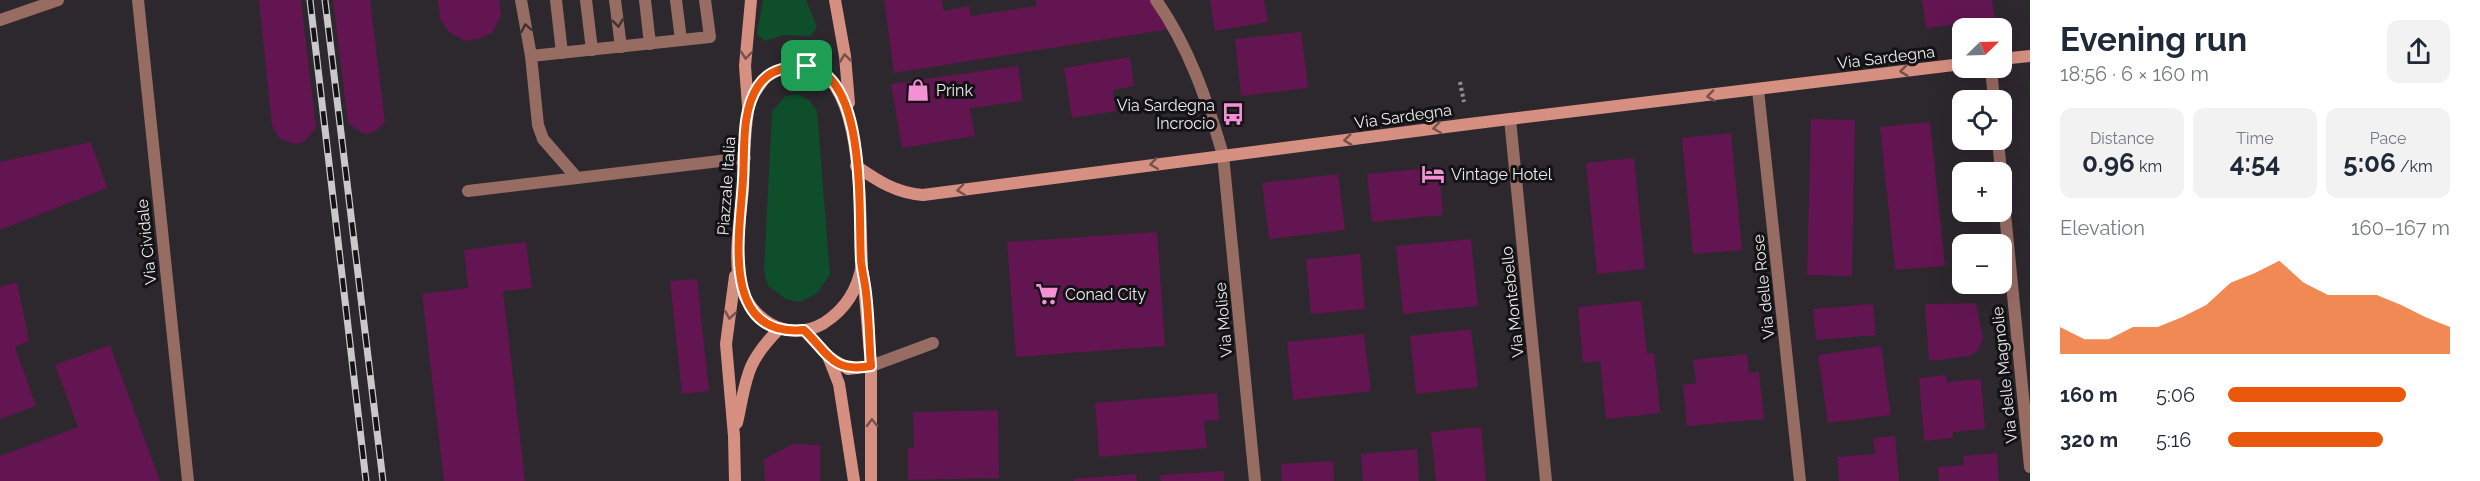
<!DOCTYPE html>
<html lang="en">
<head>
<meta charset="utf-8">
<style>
  body { margin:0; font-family:Raleway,sans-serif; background:#f2f2f3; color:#1f2937; height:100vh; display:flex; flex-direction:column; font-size:22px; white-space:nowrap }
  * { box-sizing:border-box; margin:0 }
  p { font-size:20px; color:#747a83 }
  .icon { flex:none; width:33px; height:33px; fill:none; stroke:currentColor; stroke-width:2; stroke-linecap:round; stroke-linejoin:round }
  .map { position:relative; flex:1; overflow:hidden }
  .drawer { display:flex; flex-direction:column; background:#fff; width:450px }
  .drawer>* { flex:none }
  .needle { width:39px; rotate:67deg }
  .fabs { position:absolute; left:1952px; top:18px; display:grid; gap:12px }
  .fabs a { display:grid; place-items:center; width:60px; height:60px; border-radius:12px; background:#fff; box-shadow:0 6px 24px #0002; font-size:30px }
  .pin { position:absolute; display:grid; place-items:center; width:51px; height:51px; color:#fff; margin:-26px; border-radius:12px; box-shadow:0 3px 9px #0006 }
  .round { display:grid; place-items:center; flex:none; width:63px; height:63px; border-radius:12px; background:#f2f2f3 }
  .summary { display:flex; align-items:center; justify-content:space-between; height:102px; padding:0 30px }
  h1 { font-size:33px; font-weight:700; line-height:45px }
  .stats { display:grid; grid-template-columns:repeat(3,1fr); gap:9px; height:102px; padding:6px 30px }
  .stats div { display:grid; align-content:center; border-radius:12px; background:#f2f2f3; text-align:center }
  .stats b { font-size:26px; font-weight:700 }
  .stats small { font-size:16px; font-weight:400 }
  .stats p { font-size:16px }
  .chart { height:168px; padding:12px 30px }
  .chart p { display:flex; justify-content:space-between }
  .chart svg { width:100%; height:108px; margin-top:6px; fill:#ea580c; opacity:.7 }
  ul { padding:0 30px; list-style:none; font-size:20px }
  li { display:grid; grid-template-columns:96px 72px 1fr; align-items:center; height:45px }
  li i { height:15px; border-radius:8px; background:#ea580c }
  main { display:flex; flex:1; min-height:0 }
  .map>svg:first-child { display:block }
  .green { fill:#0e4e2b }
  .building { fill:#621551 }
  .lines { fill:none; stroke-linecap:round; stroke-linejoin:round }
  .path { stroke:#918e92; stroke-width:4; stroke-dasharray:3 3; stroke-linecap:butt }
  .service { stroke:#976c63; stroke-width:12 }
  .minor { stroke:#976c63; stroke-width:12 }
  .secondary { stroke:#d69082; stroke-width:12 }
  .rail-casing { stroke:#cac8cb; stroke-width:7 }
  .rail { stroke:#131214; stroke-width:4.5; stroke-dasharray:14; stroke-linecap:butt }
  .oneway { stroke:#413230 }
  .oneway2 { stroke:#74514b }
  .route-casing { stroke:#fff; stroke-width:12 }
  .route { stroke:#ea580c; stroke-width:8 }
  .labels { text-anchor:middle; stroke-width:6; stroke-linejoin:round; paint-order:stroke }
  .street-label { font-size:16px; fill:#edebee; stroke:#131214 }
  .poi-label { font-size:16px; fill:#edebee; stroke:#131214; text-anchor:start }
</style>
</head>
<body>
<main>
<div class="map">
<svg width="2030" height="481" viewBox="0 0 2030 481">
  <rect width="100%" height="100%" fill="#2c282d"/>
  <g class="green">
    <path d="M763,0H806L817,27L811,36L783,35L765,41L757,34Z"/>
    <path d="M799,94L810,101L817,111L830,275L816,294L800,302L786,299L768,286L764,271L772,111L786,96Z"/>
  </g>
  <g class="building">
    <path d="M259,0H301L316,128L302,143L293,144L279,138L272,126Z"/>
    <path d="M333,0H370L385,122L377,130L368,134L362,133L348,123Z"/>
    <path d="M438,0H499L501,15L492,33L478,39L465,41L449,32L440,19Z"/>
    <path d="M884,0H942L944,11L969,6L971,16L1036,6V0H1151L1170,29L894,73Z"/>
    <path d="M1210,0H1264L1268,22L1215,31Z"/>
    <path d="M1922,0H1992L1995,20L1926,28Z"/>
    <path d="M1301,32L1308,88L1241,96L1235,39Z"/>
    <path d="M1130,57L1134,86L1113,90L1116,111L1072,118L1064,68Z"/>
    <path d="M1018,66L1023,101L970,108L975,136L902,148L891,84Z"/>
    <path d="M1811,119L1855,120L1852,276L1807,275Z"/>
    <path d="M1930,122L1945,266L1895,270L1880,127Z"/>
    <path d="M1731,133L1742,250L1693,254L1682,138Z"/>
    <path d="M91,142L107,188L0,230V162Z"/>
    <path d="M1634,158L1645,269L1597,274L1586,163Z"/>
    <path d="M1439,167L1443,215L1372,222L1367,174Z"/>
    <path d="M1338,174L1345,230L1269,239L1262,183Z"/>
    <path d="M1157,232L1165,346L1016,357L1007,242Z"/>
    <path d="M1471,239L1478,306L1403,314L1396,246Z"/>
    <path d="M526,242L532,288L503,291L525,481H444L422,294L468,288L464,250Z"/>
    <path d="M1360,254L1365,309L1311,314L1306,259Z"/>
    <path d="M697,279L709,391L682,394L670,281Z"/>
    <path d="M17,282L29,341L15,347L36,406L0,419V287Z"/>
    <path d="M1641,301L1647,354L1654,353L1660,413L1606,419L1600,361L1583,363L1578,307Z"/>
    <path d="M1976,303L1983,338L1978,350L1970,356L1929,361L1925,304Z"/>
    <path d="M1873,304L1876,335L1816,340L1813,309Z"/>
    <path d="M1471,329L1478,387L1416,394L1410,336Z"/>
    <path d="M1364,334L1371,391L1293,400L1287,342Z"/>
    <path d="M110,345L160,481H0V456L78,427L55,365Z"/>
    <path d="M1881,346L1891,415L1828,423L1818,355Z"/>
    <path d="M1747,354L1749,373L1759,372L1764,419L1687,426L1683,385L1696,383L1693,360Z"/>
    <path d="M1946,375L1947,382L1981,379L1985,429L1953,432V438L1924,441L1919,378Z"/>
    <path d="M1217,393L1219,420L1204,421L1207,448L1099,457L1095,403Z"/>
    <path d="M998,410L999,478L908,480V448H914L913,412Z"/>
    <path d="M1481,427L1486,481H1436L1431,432Z"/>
    <path d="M1895,436L1899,481H1839L1837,457L1875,454L1873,438Z"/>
    <path d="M793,444L820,445V481H765L764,459Z"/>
    <path d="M1417,449L1419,481H1363L1361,454Z"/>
    <path d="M1997,453L1999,481H1939L1938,467L1964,465L1963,456Z"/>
    <path d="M1333,461L1334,481H1282L1281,464Z"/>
    <path d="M1224,471V481H1161L1160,475Z"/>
    <path d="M1136,474L1137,481H1074V479Z"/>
  </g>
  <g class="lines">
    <path class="path" d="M1460,82L1464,102"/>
    <g class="service">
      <path d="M521,0L531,56L538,125L543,139L577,178"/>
      <path d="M556,0L562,53"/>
      <path d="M586,0L592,50"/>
      <path d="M615,0L621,47"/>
      <path d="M645,0L650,44"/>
      <path d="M676,0L681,40"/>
      <path d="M1156,0C1189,47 1207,100 1223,155"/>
      <path d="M0,20L58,0"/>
      <path d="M531,56L710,37L705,0"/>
      <path d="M468,191L745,158"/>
      <path d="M871,366L933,343"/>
    </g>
    <g class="minor">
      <path d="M138,0L188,481"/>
      <path d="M1991,68L1994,100"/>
      <path d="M1758,90L1800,481"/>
      <path d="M1510,119L1546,481"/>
      <path d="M1998,140L2001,172"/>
      <path d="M1223,155L1255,481"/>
      <path d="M2001,173L2030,467"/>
    </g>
    <g class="secondary">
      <path d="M835,0L845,56L849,103"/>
      <path d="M2001,59L2030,56"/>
      <path d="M807,66C866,76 859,217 862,264C858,289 846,309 824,323C789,344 749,320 740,283C733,256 741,216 743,188C744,163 744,136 748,111C749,102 754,93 759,86C770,68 788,67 807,66Z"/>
      <path d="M748,106L745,66L751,0"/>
      <path d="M856,166C878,181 896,193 923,195L1469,124L1962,64"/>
      <path d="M863,273L871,366V481"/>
      <path d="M804,330L828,356L839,384L854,481"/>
      <path d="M829,357L848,369L871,366"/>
      <path d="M737,423C747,377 745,363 780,328"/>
      <path d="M735,481L734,436L726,344L735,276"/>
    </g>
    <g class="rail-casing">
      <g id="rail">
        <path d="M310,0L366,481"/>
        <path d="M325,0L383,481"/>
      </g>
    </g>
    <use href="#rail" class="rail"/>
  </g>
  <defs><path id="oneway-chevron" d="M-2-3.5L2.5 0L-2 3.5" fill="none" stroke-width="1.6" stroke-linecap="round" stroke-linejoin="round" transform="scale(1.5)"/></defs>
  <g class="oneway">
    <use href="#oneway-chevron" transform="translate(618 23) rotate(83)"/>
    <use href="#oneway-chevron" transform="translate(526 28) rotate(-101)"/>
  </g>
  <g class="oneway2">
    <use href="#oneway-chevron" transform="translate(746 55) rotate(95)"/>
    <use href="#oneway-chevron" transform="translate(845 58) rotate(-97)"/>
    <use href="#oneway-chevron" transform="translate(1904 71) rotate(173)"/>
    <use href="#oneway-chevron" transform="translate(1711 96) rotate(173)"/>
    <use href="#oneway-chevron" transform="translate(1437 128) rotate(172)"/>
    <use href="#oneway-chevron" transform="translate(1348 140) rotate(173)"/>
    <use href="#oneway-chevron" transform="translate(1154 164) rotate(172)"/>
    <use href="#oneway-chevron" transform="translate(961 190) rotate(172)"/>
    <use href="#oneway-chevron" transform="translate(730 315) rotate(99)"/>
    <use href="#oneway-chevron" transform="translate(872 423) rotate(-91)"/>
  </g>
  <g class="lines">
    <g class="route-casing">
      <path id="route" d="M807,66C868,76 858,214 861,261C862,272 865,282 866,293C869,317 869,342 871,366C832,373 829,354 804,330C719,338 740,232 743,180C745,149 741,112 758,86C770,68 788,67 807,66Z"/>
    </g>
    <use href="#route" class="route"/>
  </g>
  <defs>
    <g id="shop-bare" transform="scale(1.8)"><path d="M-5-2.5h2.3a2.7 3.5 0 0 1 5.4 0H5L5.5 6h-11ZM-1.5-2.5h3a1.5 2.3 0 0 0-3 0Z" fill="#f491d4" stroke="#131214" stroke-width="2.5" paint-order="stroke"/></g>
    <g id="bus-bare" transform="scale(1.8)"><path d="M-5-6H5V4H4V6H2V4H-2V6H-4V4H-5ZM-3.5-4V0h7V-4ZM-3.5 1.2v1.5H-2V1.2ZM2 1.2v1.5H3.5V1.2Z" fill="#f491d4" stroke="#131214" stroke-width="2.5" paint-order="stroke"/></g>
    <g id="hotel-bare" transform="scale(1.8)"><path d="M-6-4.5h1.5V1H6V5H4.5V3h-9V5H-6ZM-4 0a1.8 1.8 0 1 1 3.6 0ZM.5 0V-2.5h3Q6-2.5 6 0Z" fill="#f491d4" stroke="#131214" stroke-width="2.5" paint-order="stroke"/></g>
    <g id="supermarket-bare" transform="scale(1.8)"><path d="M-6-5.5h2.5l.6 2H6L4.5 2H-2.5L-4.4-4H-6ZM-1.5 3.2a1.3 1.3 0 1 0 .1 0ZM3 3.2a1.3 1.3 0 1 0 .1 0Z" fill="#f491d4" stroke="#131214" stroke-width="2.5" paint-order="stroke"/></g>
  </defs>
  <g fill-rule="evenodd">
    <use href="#shop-bare" x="918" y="90"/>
    <use href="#bus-bare" x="1233" y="114"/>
    <use href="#hotel-bare" x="1433" y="174"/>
    <use href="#supermarket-bare" x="1047" y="294"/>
  </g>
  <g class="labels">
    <g class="street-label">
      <text transform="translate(1886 57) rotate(-7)" y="6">Via Sardegna</text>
      <text transform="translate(1403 116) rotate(-8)" y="6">Via Sardegna</text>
      <text transform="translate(726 186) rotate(-86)" y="6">Piazzale Italia</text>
      <text transform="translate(146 242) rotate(-96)" y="6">Via Cividale</text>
      <text transform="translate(1763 287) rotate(-96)" y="6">Via delle Rose</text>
      <text transform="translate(1512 302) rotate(-96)" y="6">Via Montebello</text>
      <text transform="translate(1223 320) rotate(-95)" y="6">Via Molise</text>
      <text transform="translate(2004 375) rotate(-96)" y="6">Via delle Magnolie</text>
    </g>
    <g class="poi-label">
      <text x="936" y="96">Prink</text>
      <text x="1215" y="111" text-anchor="end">Via Sardegna<tspan x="1215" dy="18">Incrocio</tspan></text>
      <text x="1451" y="180">Vintage Hotel</text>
      <text x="1065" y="300">Conad City</text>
    </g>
  </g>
</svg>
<div class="fabs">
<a><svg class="needle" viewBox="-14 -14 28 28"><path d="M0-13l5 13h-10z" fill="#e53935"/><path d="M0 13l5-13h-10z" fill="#747a83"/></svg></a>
<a><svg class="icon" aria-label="locate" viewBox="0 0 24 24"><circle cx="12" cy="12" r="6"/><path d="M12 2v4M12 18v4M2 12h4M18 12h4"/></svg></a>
<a>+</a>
<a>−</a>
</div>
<div class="pin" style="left:807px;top:66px;background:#1e9e55"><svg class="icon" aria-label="arrive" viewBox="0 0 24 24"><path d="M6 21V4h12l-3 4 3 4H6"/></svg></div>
</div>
<section class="drawer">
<div class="summary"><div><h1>Evening run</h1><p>18:56 · 6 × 160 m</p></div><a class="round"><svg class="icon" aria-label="share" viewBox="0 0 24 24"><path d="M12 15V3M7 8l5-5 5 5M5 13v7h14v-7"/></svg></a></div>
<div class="stats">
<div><p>Distance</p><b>0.96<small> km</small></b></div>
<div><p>Time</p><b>4:54</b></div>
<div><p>Pace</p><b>5:06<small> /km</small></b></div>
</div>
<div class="chart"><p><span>Elevation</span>160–167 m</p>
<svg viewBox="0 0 160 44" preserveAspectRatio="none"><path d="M0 44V33L10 38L20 38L30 33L40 33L50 29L60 24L70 15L80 11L90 6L100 15L110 20L120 20L130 20L140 24L150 29L160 33V44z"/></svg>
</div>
<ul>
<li><b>160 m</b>5:06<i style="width:80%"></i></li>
<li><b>320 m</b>5:16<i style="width:70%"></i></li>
</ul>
</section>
</main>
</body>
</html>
